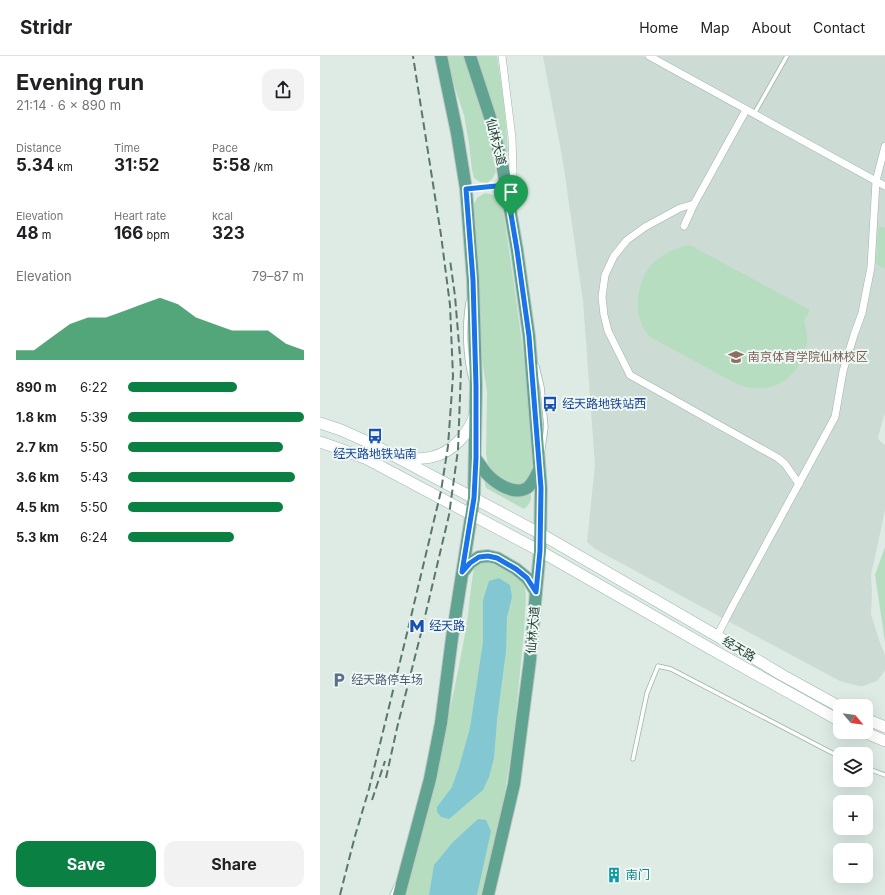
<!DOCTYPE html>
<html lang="en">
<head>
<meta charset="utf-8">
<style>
  body { margin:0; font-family:Inter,"Noto Sans SC",sans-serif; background:#f2f2f2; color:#202124; height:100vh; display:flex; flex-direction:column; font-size:15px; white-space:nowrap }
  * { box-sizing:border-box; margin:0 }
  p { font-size:13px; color:#757577 }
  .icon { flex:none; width:22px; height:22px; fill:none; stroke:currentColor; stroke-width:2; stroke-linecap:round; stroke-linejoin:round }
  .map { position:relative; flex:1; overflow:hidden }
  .details { display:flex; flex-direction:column; background:#fff; width:320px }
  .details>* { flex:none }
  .needle { width:26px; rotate:119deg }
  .fabs { position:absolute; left:513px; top:643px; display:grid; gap:8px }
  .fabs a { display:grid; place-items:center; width:40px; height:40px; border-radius:8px; background:#fff; box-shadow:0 4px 16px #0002; font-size:20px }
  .pin { position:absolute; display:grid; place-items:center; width:34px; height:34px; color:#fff; margin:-41px -17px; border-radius:50% 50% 50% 0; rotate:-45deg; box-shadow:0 0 4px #0007 }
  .pin .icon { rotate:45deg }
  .round { display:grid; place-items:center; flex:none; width:42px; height:42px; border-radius:12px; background:#f2f2f2 }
  .headline { display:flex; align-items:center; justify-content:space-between; height:68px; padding:0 16px }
  h1 { font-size:22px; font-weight:700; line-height:30px }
  .stats { display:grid; grid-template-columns:repeat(3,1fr); gap:6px; height:68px; padding:4px 16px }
  .stats div { display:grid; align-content:center }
  .stats b { font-size:17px; font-weight:700 }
  .stats small { font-size:11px; font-weight:400 }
  .stats p { font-size:11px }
  .chart { height:112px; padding:8px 16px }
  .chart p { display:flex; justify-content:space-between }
  .chart svg { width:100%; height:72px; margin-top:4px; fill:#0b8043; opacity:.7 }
  .action { display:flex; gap:8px; margin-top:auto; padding:8px 16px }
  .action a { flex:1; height:46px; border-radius:12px; background:#0b8043; color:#fff; font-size:16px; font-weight:700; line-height:46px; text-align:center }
  .action a+a { background:#f2f2f2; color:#202124 }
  ul { padding:0 16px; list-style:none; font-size:13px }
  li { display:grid; grid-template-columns:64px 48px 1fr; align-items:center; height:30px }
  li i { height:10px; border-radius:5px; background:#0b8043 }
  header { display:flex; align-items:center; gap:24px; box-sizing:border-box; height:56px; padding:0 20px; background:#fff; border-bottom:1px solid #e0e0e0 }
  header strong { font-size:19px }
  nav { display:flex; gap:22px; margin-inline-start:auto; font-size:14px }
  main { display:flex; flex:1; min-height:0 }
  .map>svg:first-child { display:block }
  .built { fill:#ccdbd4 }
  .green { fill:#b6ddc0 }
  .water { fill:#83c7d3 }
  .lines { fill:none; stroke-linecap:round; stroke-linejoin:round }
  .service-casing { stroke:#a1b3ac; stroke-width:5 }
  .minor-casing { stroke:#a1b3ac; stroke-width:8 }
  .secondary-casing { stroke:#9db7ad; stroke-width:12 }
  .primary-casing { stroke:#c0c8c6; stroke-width:14 }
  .service { stroke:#fff; stroke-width:3.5 }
  .minor { stroke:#fff; stroke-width:7 }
  .secondary { stroke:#fff; stroke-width:11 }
  .primary { stroke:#60a391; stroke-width:12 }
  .rail { stroke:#59776f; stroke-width:2; stroke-dasharray:8 4; stroke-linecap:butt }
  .route-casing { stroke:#fff; stroke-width:8 }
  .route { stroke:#1a73e8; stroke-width:5 }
  .labels { text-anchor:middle; stroke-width:4; stroke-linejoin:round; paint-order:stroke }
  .street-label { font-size:12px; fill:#1f3b34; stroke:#eff7f3 }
  .education-label { font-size:12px; fill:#785e54; stroke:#eff7f3; text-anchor:start }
  .transit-label { font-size:12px; fill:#164399; stroke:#eff7f3; text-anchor:start }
  .service-label { font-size:12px; fill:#4e5e75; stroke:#eff7f3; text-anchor:start }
  .culture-label { font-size:12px; fill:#0d838f; stroke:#eff7f3; text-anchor:start }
</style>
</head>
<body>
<header>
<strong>Stridr</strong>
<nav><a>Home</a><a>Map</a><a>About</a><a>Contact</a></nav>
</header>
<main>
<section class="details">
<div class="headline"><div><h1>Evening run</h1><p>21:14 · 6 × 890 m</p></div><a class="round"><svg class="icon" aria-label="share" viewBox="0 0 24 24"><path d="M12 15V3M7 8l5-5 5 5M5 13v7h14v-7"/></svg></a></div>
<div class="stats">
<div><p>Distance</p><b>5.34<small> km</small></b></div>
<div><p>Time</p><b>31:52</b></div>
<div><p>Pace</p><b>5:58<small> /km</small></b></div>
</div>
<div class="stats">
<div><p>Elevation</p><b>48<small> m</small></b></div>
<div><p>Heart rate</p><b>166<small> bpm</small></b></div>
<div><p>kcal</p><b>323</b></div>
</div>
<div class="chart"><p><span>Elevation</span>79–87 m</p>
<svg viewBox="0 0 160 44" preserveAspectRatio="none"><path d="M0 44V38L10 38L20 30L30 22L40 18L50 18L60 14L70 10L80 6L90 10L100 18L110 22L120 26L130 26L140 26L150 34L160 38V44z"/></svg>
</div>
<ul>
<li><b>890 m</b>6:22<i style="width:62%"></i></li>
<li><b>1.8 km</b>5:39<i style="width:100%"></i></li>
<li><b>2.7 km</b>5:50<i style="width:88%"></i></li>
<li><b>3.6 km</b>5:43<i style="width:95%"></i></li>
<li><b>4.5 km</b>5:50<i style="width:88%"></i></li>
<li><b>5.3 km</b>6:24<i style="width:60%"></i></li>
</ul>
<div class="action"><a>Save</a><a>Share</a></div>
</section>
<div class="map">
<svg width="565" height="839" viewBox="0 0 565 839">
  <rect width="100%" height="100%" fill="#deebe5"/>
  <path class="built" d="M223,0H565V357L558,381L559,384L565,389V454L551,519L552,536L551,558L559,584L565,599V614L561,620L557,625L543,630H539L520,625L417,570L275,493L267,486L275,409L263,245L243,106Z"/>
  <g class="green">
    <path d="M126,0H145L152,25L164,62L174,105L176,116L172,123L167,127L160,126L154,122L152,114L149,88L144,59L133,26Z"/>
    <path d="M157,0H177C182,31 186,63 188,95L186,97H183Z"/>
    <path d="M165,137C177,139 180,141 183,153C194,230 207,308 211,385C211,395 214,413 210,422C206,428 198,429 192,431L173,418L168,408L166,399L167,336L162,303L158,216L155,166L153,150L157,142Z"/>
    <path d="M559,171H562L565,172V213L556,208L558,173Z"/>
    <path d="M370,189L490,254L484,265C486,271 487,277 487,283C487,289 485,295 483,301C471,329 445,339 417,328L330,281C320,270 316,255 318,241C319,234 321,227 324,220C332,203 352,192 370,189Z"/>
    <path d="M167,424L210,437C213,443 209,449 204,453L166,432L165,429V426Z"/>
    <path d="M565,491V586L555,519Z"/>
    <path d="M172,504L199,520L204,528L206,539L204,575L194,678L182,756L163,839H85C107,753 129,666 145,578C149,557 150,534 154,512L158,506Z"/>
  </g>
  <g class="water">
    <path d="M179,522L190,529L192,541L187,561L186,595L177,664L174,702L169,721L163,734L129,763L121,761L117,756V751L132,731L139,711L150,672L157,626L163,586V544L169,525Z"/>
    <path d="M158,763L166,764L171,775L157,839H109L114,809L133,786Z"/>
  </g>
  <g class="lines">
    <g class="service-casing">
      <g id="service">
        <path d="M434,58L467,0"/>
        <path d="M147,133L183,129"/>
        <path d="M148,246C144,270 145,300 151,323"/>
        <path d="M217,310L222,331L226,371L223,393"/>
        <path d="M313,703L327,637L338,610L351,613L520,701"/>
        <path d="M546,712L565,719"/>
        <path d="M72,839L76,830"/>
      </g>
    </g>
    <g class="minor-casing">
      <g id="minor">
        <path d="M182,0L192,82L193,114L192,140"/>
        <path d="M329,0L565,130"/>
        <path d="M374,148L360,152L325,171L307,184L294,200L285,219L282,241L284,259L288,275L310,319L458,402L465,408L479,428"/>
        <path d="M364,170L374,148L426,54"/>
        <path d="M397,580L412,551L515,361L523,315L534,279L542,257L551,211L556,125L565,90"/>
      </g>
    </g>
    <g class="secondary-casing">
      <g id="secondary">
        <path d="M0,367L21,374L50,387L221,478L397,580L462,619L520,651"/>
        <path d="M0,386L45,402L220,495L391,593L520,665"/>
        <path d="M84,403C93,403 103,403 112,401C133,396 148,378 155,359"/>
        <path d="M546,663L565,671"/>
        <path d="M544,676L565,685"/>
      </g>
    </g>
    <g class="primary-casing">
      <g id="primary">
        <path d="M150,0L170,61L182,107L197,194L209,280L221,432L220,495L216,536L210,604L194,728L168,839"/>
        <path d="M155,402C159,407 162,412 166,417C175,427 194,440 207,432C213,428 216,419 219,414"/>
        <path d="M143,516L150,507L159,501L168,500L177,502L196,513L207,522L216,536"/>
        <path d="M79,839L110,723L121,667L132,582L154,442L156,330L153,224L146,133L137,77L121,0"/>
      </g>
    </g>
    <use href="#service" class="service"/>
    <use href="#minor" class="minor"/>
    <use href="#secondary" class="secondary"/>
    <use href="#primary" class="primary"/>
    <g class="rail">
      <path d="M66,722L77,672L102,573L129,459L138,394L141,313L135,240L130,204"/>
      <path d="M52,744L65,705"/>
      <path d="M20,839L35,780L49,733L89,569L121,435L128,390L133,320L130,249L121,179L93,0"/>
    </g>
  </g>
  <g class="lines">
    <g class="route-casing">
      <path id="route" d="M186,129L197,194L209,280L221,432L220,495L216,536L207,522L196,513L177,502L168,500L159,501L150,507L142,516L154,442L156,402V330L153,224L146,133Z"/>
    </g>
    <use href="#route" class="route"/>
  </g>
  <defs>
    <g id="university-bare" transform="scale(1.2)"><path d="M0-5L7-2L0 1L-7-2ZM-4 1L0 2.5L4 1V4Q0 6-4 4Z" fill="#8d6e63" stroke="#eff7f3" stroke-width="2.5" paint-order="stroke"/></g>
    <g id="bus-bare" transform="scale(1.2)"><path d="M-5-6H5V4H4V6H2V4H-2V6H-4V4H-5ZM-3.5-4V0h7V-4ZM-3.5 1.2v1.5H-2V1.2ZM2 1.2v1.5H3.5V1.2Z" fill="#1a4fb4" stroke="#eff7f3" stroke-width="2.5" paint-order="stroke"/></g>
    <g id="metro-bare" transform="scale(1.2)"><path d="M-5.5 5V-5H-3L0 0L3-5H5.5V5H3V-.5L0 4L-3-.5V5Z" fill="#1a4fb4" stroke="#eff7f3" stroke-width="2.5" paint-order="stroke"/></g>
    <g id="parking-bare" transform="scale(1.2)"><path d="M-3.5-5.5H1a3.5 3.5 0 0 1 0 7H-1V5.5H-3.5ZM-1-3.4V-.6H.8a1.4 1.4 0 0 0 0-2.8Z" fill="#5c6f8a" stroke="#eff7f3" stroke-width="2.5" paint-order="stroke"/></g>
    <g id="building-bare" transform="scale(1.2)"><path d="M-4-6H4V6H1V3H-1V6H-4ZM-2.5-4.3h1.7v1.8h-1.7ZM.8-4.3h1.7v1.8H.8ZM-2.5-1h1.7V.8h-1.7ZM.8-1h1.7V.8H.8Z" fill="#0f9aa8" stroke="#eff7f3" stroke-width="2.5" paint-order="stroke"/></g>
  </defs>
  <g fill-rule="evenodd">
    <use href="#university-bare" x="416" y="301"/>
    <use href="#bus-bare" x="230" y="348"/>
    <use href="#bus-bare" x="55" y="380"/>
    <use href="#metro-bare" x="97" y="570"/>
    <use href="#parking-bare" x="19" y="624"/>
    <use href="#building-bare" x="294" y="819"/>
  </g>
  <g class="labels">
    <g class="street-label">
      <text transform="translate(176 86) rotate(76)" y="4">仙林大道</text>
      <text transform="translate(213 574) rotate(-85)" y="4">仙林大道</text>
      <text transform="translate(419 593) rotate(31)" y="4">经天路</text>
    </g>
    <g class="education-label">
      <text x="428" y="305">南京体育学院仙林校区</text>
    </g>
    <g class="transit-label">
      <text x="242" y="352">经天路地铁站西</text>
      <text x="55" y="402" text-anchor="middle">经天路地铁站南</text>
      <text x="109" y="574">经天路</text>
    </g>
    <g class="service-label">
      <text x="31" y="628">经天路停车场</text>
    </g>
    <g class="culture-label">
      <text x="306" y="823">南门</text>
    </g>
  </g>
</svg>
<div class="fabs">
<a><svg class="needle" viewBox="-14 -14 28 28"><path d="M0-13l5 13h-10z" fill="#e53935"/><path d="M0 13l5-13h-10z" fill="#757577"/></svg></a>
<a><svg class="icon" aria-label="layers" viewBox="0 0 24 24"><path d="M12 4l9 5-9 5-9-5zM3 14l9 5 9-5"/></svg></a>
<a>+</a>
<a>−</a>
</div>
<div class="pin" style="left:191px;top:160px;background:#1e9e55"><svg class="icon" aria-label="arrive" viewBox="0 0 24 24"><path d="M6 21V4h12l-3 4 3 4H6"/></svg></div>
</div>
</main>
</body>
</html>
